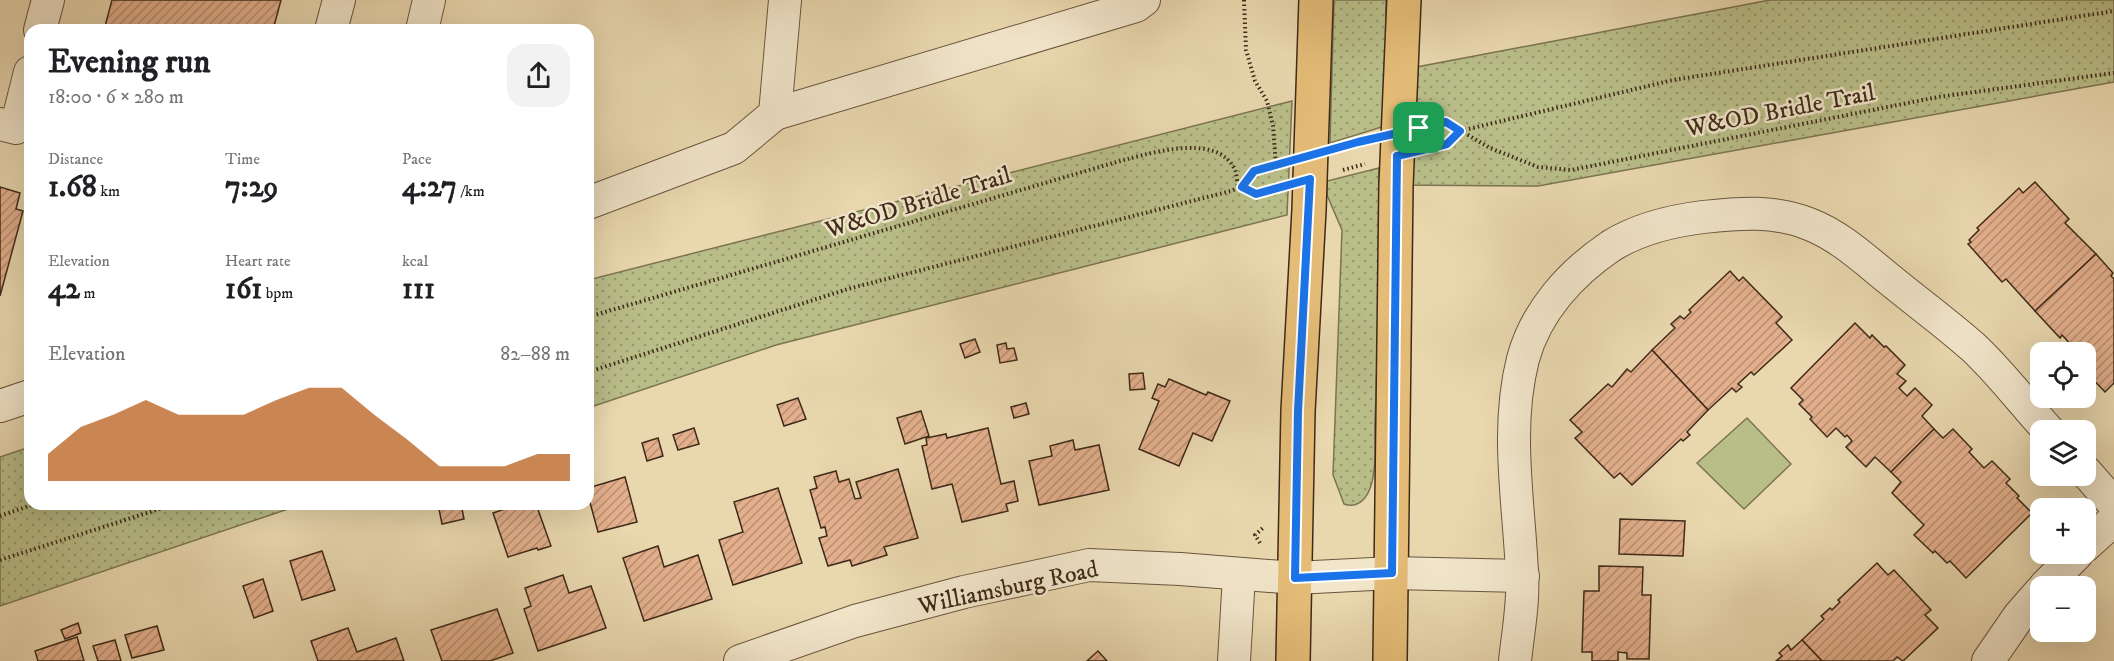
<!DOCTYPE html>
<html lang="en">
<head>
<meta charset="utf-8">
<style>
  body { margin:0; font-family:"IM FELL DW Pica",serif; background:#f2f2f2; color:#202124; height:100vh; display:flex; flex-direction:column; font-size:22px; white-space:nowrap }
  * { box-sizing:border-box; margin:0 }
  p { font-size:20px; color:#757577 }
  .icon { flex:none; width:33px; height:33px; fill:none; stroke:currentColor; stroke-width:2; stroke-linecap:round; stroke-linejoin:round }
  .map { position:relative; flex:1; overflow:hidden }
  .panel { position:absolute; left:24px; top:24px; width:570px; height:486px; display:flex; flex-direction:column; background:#fff; border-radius:18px; box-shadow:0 6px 24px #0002 }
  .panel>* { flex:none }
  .buttons { position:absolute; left:2030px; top:342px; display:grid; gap:12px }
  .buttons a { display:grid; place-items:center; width:66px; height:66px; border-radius:12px; background:#fff; box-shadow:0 6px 24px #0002; font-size:30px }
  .pin { position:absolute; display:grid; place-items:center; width:51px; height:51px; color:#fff; margin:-26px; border-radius:12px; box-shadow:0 3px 9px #0006 }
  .round { display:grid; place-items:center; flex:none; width:63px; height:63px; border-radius:18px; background:#f2f2f2 }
  .head { display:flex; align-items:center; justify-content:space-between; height:102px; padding:0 24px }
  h1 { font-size:33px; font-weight:700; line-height:45px }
  .figures { display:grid; grid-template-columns:repeat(3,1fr); gap:9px; height:102px; padding:6px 24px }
  .figures div { display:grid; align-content:center }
  .figures b { font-size:30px; font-weight:700 }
  .figures small { font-size:16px; font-weight:400 }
  .figures p { font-size:16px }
  .chart { height:168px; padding:12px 24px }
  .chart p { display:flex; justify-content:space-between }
  .chart svg { width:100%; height:108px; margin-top:6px; fill:#b45309; opacity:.7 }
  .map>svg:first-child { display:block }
  .grass { fill:url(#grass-dots); stroke:#7c7451; stroke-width:1.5 }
  .park { fill:#b9be89; stroke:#7c7451; stroke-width:1.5 }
  .building { fill:url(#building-hatch); stroke:#3f2a19; stroke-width:1.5 }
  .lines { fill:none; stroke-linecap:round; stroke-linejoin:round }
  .minor-casing { stroke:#6a553e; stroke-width:34 }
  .major-casing { stroke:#3f2a19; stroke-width:36 }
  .path { stroke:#3f2a19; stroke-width:4; stroke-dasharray:1.5 3; stroke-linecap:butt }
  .minor { stroke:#f1e5ca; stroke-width:32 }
  .major { stroke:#e4bc77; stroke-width:33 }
  .route-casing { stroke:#fff; stroke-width:12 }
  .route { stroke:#1a73e8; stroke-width:8 }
  .labels { text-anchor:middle; stroke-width:5; stroke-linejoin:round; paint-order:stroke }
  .street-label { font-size:24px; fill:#3f2a19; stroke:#f1e5ca }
</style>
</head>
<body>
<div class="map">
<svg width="2114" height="661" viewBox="0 0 2114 661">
  <defs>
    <pattern id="grass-dots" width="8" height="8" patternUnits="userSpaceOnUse" patternTransform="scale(1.5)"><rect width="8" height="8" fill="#b9be89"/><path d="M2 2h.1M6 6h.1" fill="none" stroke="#989b6f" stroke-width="1.8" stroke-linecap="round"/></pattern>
    <pattern id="building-hatch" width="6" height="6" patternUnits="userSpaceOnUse" patternTransform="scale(1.5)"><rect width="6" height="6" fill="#e3af8c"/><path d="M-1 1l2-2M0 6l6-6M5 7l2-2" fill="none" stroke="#b98f72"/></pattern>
  </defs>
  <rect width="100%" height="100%" fill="#e9d7ae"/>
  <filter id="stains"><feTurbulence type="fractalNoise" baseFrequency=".00333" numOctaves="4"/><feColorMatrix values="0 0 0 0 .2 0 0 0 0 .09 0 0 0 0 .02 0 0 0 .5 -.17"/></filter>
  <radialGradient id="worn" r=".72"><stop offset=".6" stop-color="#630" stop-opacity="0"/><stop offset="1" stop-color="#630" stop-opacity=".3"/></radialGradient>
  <g class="grass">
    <path d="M1334,0H1386L1385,126L1330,143Z"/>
    <path d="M1770,0H2114V82L1538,186L1396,185L1401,70Z"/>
    <path d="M1292,101L1287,215L776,345L588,408V280Z"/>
    <path d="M1379,168C1378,252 1379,336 1375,419C1374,441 1378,470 1369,491C1364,502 1355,508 1344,504L1333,475L1342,230L1327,195V181Z"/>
    <path d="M30,447V504H303L0,606V457Z"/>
  </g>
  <path class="park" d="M1747,418L1791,464L1744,509L1697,463Z"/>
  <g class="building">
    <path d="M112,0H281L273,30H104Z"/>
    <path d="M2035,182L2069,219L2065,223L2096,254L2035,311L2006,279L2002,282L1968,244L1971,242L1969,240L1979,230L1977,228L2019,188L2023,193Z"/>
    <path d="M0,187L20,193L16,209L23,211L0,296Z"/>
    <path d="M2096,254L2113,273L2111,276L2114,279V383L2105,392L2085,371V352H2071L2075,349L2062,335L2060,338L2035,311Z"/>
    <path d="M1730,271L1739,281L1743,277L1782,317L1776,323L1792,340L1754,375L1751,372L1738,384L1742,387L1736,392L1732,388L1708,410L1652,350L1675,328L1671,324L1680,316L1684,319L1691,312L1689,310Z"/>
    <path d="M1855,323L1870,338L1872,335L1884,347L1886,346L1905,365L1897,374L1906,381L1899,388L1907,396L1915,388L1932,405L1922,416L1934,429L1891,472L1875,457L1866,467L1846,447L1852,441L1847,435L1845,437L1836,428L1827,437L1810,419L1812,417L1799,404L1803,400L1791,388Z"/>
    <path d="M975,339L980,352L965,358L960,344Z"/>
    <path d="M1006,343L1007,349L1014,348L1017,360L1000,363L997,345Z"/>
    <path d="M1652,350L1708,410L1687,432L1690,435L1683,441L1681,439L1632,485L1620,473L1614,478L1575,438L1582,432L1570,420L1608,384L1612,387L1627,369L1631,372Z"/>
    <path d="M1143,373L1145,389L1130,390L1129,374Z"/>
    <path d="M1169,379L1206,395L1208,392L1230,401L1212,441L1193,433L1179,466L1139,449L1159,401L1152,398L1158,384L1165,387Z"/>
    <path d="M798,398L806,419L784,426L777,405Z"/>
    <path d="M1026,403L1029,414L1014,418L1011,407Z"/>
    <path d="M921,411L929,436L905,444L897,418Z"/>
    <path d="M694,428L699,444L678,450L673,435Z"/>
    <path d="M988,428L1001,484L1014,481L1018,501L1006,504L1008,511L962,522L952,484L932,489L922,446L927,445L926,438L946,434L947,438Z"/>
    <path d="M1934,429L1943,438L1953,429L1972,449L1969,452L1984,468L1992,461L2010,479L2006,483L2019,496L2017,498L2032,513L1966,578L1950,561L1947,563L1935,551L1933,553L1914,535L1924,525L1892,493L1901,482L1891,472Z"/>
    <path d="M658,438L663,456L647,461L642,443Z"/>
    <path d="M1073,440L1075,450L1099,445L1109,490L1039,505L1029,461L1052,456L1050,446Z"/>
    <path d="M898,469L918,538L884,547L887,555L852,566L850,560L828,566L819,538L827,536L825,527L821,528L810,490L817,488L814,477L836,471L839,482L849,479L855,499L861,498L856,482Z"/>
    <path d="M625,477L637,522L598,532L588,495V488Z"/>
    <path d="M778,488L802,563L733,585L719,540L743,532L734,502Z"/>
    <path d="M438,504H461L464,519L442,524Z"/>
    <path d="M520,504H536L551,546L538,550L537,548L508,557L493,513Z"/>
    <path d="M1620,519L1685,521L1683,556L1619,554Z"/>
    <path d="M658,546L664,567L698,555L712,599L644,621L623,558Z"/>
    <path d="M322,551L335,590L302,600L290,561Z"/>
    <path d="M1877,563L1888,575L1894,570L1931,610L1925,615L1938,628L1903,661L1897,657L1893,661H1822L1802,640L1824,619L1821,616L1830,608L1832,610L1840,602L1838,600Z"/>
    <path d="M1599,566L1643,567L1642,595H1651L1649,659H1627V653L1618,652V661H1592V652H1582L1584,591H1599Z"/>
    <path d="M563,575L569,593L591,586L606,628L538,651L524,609L531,606L525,588Z"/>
    <path d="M263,579L273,611L254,618L243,586Z"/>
    <path d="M497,609L513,653L490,661H442L431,630Z"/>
    <path d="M78,623L81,633L65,639L61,630Z"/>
    <path d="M157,626L164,650L132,658L125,635Z"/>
    <path d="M348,628L357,652L396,638L404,661H318L311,641Z"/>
    <path d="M77,637L84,661H38L35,651Z"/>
    <path d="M115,640L121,661H98L93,646Z"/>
    <path d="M1802,640L1822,661H1776L1782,656L1779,653L1788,645L1791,650Z"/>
    <path d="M1098,651L1107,661H1087Z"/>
  </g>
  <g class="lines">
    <g class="minor-casing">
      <g id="minor">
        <path d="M785,0L775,114L1136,6L1144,0"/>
        <path d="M40,30L48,0"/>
        <path d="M331,30L339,0"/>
        <path d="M422,30L429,0"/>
        <path d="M0,124L16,128L30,72"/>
        <path d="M588,203L734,148L775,114"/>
        <path d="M0,406L30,396"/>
        <path d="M2085,471L2114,504"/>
        <path d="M2085,546L2114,520"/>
        <path d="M2045,586L2077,554"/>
        <path d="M740,661L855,621L964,592L1089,565L1180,569L1295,578L1392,573L1523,576"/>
        <path d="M1234,661L1239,575"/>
        <path d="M1515,661C1518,632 1524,602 1522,573C1519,503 1505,429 1523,359C1536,311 1571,273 1611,246C1638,229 1671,221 1703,217C1740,213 1775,210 1809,224C1840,236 1864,259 1889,279C1917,302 1946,323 1973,347C2000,372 2023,403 2048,430"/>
        <path d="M1988,661L2019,616L2040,592"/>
      </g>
    </g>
    <g class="major-casing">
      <g id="major">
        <path d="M1293,661L1298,411L1309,210L1316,0"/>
        <path d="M1390,661L1396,185L1404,0"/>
      </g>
    </g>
    <g class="path">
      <path d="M1244,0L1246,50L1255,81L1267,101L1273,126L1276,165"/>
      <path d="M1431,125L1446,122L1490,148L1538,167L1571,170L1938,97L2114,73"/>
      <path d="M1344,147L1365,141"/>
      <path d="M1430,148L1447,144L1460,131L1673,80L2114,11"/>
      <path d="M1343,170L1365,164"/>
      <path d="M1242,187L1256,194L1278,188"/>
      <path d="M588,317L1113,163C1144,155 1217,130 1235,170C1237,175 1237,183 1238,188"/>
      <path d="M588,372L851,288L1231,191L1242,187L1254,172L1278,164"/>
      <path d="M0,516L34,504"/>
      <path d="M1260,543L1255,535L1264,527"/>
      <path d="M0,560L175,504"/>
    </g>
    <use href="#minor" class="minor"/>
    <use href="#major" class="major"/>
  </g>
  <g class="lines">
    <g class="route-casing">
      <path id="route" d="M1446,122L1460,131L1447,144L1397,156L1392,573L1295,578L1298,411L1310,179L1256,194L1242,187L1254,171L1358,142Z"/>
    </g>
    <use href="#route" class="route"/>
  </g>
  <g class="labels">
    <g class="street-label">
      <text transform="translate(1780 110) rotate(-11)" y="8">W&amp;OD Bridle Trail</text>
      <text transform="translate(918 202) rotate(-17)" y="8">W&amp;OD Bridle Trail</text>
      <text transform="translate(1008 587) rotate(-12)" y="8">Williamsburg Road</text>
    </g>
  </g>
  <rect width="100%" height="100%" filter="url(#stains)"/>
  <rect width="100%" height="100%" fill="url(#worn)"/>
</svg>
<div class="buttons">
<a><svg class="icon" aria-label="locate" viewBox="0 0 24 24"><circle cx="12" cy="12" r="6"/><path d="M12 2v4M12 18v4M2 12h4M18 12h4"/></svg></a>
<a><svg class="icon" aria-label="layers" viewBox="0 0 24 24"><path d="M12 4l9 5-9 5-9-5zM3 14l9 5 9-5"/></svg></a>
<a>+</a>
<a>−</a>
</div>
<div class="pin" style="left:1419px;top:128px;background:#1e9e55"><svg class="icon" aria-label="arrive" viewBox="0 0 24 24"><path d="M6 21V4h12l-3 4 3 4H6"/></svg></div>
<section class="panel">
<div class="head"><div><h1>Evening run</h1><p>18:00 · 6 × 280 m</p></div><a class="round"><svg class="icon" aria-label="share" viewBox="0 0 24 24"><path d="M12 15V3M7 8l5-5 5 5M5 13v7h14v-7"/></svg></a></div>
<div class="figures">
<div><p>Distance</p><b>1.68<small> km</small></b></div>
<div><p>Time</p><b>7:29</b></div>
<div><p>Pace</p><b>4:27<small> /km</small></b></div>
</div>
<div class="figures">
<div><p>Elevation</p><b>42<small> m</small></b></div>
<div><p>Heart rate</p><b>161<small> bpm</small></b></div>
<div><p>kcal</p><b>111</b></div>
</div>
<div class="chart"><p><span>Elevation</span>82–88 m</p>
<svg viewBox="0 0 160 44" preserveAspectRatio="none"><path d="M0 44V33L10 22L20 17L30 11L40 17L50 17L60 17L70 11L80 6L90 6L100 17L110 27L120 38L130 38L140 38L150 33L160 33V44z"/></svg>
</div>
</section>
</div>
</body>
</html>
